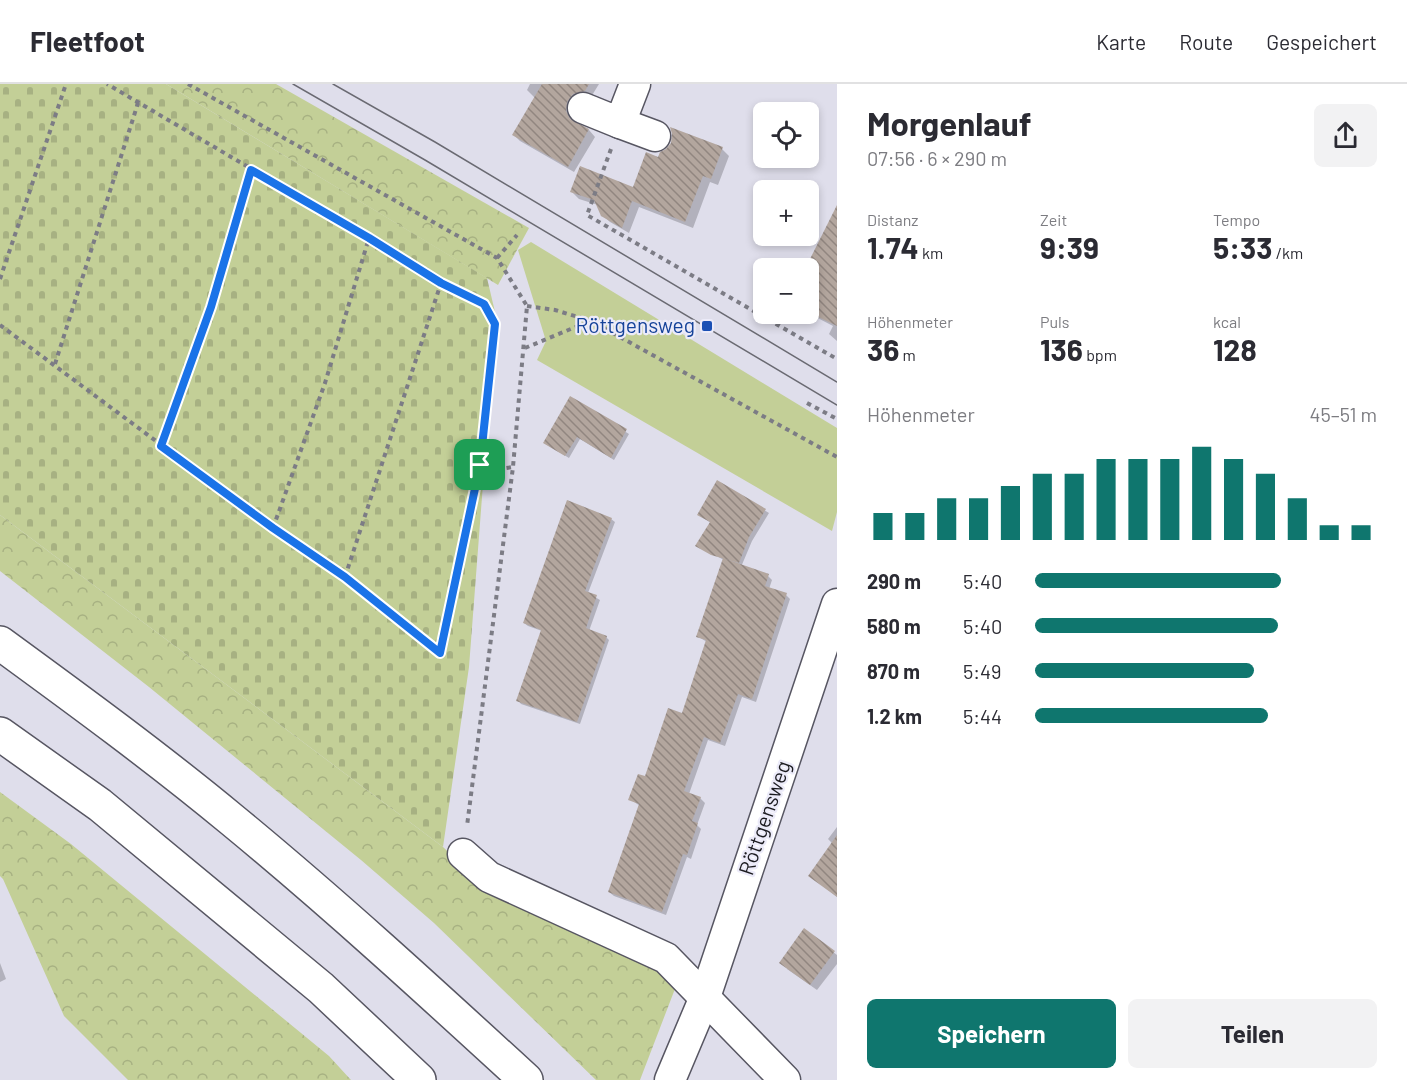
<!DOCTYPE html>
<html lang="de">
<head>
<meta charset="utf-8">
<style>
  body { margin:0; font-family:Barlow,sans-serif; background:#f2f2f3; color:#2b2b33; height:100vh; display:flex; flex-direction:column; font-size:22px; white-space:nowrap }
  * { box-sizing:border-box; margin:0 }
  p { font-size:20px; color:#7c7c81 }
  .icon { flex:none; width:33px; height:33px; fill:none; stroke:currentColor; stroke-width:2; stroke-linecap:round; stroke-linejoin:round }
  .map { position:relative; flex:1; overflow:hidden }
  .sheet { display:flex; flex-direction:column; background:#fff; width:570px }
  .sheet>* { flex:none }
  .fabs { position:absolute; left:753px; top:18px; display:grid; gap:12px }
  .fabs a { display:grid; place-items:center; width:66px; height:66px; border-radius:9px; background:#fff; box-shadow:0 3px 9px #0003; font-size:30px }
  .pin { position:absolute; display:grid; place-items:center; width:51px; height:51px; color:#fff; margin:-26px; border-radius:12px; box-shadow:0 3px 9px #0006 }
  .round { display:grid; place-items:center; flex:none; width:63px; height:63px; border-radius:9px; background:#f2f2f3 }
  .head { display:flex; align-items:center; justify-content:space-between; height:102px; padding:0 30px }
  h1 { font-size:33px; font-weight:700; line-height:45px }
  .metrics { display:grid; grid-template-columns:repeat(3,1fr); gap:9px; height:102px; padding:6px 30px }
  .metrics div { display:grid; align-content:center }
  .metrics b { font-size:30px; font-weight:700 }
  .metrics small { font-size:16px; font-weight:400 }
  .metrics p { font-size:16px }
  .chart { height:168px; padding:12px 30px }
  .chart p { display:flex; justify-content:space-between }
  .chart svg { width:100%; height:108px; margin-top:6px; stroke:#0f766e; stroke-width:6 }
  .action { display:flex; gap:12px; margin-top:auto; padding:12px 30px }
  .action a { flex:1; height:69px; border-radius:9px; background:#0f766e; color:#fff; font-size:24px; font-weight:700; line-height:69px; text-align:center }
  .action a+a { background:#f2f2f3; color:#2b2b33 }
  ul { padding:0 30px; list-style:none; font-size:20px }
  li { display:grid; grid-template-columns:96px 72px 1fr; align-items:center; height:45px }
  li i { height:15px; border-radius:8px; background:#0f766e }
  header { display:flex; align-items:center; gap:36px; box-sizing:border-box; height:84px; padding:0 30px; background:#fff; border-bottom:2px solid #e1e1e2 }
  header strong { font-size:28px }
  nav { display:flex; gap:33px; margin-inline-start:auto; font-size:21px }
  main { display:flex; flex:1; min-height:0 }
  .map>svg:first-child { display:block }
  .green { fill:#c3cf97 }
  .forest { fill:url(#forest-crowns) }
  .cemetery { fill:url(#cemetery-stones) }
  .shadow { fill:#0003 }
  .building { fill:url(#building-back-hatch) }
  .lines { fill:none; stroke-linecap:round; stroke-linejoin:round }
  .minor-casing { stroke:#575662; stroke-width:33 }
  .motorway-casing { stroke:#575662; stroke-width:36 }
  .path { stroke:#7c7c85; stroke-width:4; stroke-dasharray:4.5 4.5; stroke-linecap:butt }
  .minor { stroke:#fff; stroke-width:30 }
  .motorway { stroke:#fff; stroke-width:33 }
  .tram { stroke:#6a6a72; stroke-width:1.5 }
  .route-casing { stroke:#fff; stroke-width:12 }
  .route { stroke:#1a73e8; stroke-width:8 }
  .transit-dot { fill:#1a4fb4; stroke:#ecebf9; stroke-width:2 }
  .labels { text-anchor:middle; stroke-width:4.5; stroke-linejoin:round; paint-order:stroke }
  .transit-label { font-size:21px; fill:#164399; stroke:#ecebf9; text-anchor:end }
  .street-label { font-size:21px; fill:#1b1b20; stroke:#ecebf9 }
</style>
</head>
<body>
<header>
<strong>Fleetfoot</strong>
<nav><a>Karte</a><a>Route</a><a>Gespeichert</a></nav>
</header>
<main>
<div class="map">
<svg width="837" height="996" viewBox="0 0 837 996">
  <defs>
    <pattern id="forest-crowns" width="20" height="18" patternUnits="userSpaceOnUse" patternTransform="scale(1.5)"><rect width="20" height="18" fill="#c3cf97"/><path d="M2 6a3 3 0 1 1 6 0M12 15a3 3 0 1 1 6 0" fill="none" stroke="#a7b182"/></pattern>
    <pattern id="cemetery-stones" width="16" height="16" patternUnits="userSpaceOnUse" patternTransform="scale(1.5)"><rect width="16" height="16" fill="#c3cf97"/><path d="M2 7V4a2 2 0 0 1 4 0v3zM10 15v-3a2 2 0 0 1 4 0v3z" fill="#a7b182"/></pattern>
    <pattern id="building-back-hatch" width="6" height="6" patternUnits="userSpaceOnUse" patternTransform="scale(1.5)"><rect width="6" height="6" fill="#b3a69e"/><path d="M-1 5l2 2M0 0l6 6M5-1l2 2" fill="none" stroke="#918680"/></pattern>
  </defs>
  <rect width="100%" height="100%" fill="#dfdeeb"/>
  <path class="green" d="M531,158L837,344V428L832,447L537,276L546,257L518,166Z"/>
  <g class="forest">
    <path d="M166,0H276L529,144L498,201Z"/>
    <path d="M0,431L443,763L483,801L678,897L640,996H596L434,839L361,776L149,603L0,487Z"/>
    <path d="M0,708L71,760L329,972L351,996H128L64,932L3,795L0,792Z"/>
  </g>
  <path class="cemetery" d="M0,0H166L487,194L499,245L484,387L469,583L443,763L0,431Z"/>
  <g class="shadow">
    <path d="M530,0H599L591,13L573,25L572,34L574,39L589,46L595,53L574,88L520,57L514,51L535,14L527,6Z"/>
    <path d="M672,59L722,65L729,72L718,101L710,98L693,144L639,123L629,149L610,138L602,131L598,121L579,115L572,108L634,105Z"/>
    <path d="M824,150L837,157V257L829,250L833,242L808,229V184Z"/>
    <path d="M571,314L629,350L614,376L580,355L569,374L544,359Z"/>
    <path d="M718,398L769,429L752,457L741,483L768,492L772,496L769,505L786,511L790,515L756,618L742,613L725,662L708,656L689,710L700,714L705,719L697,741L701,745L691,775L687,773L666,831L614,812L609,808L640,722L630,715L646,694L683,631L707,558L697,552L724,476L697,462L711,439L699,431Z"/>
    <path d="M611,435L615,438L588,509L600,516L589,547L606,553L609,556L580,640L521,620L518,616L542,547L528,542L524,539Z"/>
    <path d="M837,743V813L810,792L833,760L828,755Z"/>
    <path d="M804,846L837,871V880L817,906L787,885Z"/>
    <path d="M0,879L6,895L0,898Z"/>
  </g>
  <g class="building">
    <path d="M542,0H589L585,7L573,10L567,18L566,27L570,35L589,45L568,83L512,51Z"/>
    <path d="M670,43L723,63L711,95L703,92L685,138L632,117L622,144L601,132L594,116L570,108L580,82L633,103L646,68L658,73L660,68L666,65L671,59L672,50Z"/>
    <path d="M837,121V242L808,228V179Z"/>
    <path d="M570,312L627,345L611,374L577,353L565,372L543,359Z"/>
    <path d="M717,396L766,425L749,453L739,479L711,471L695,462L710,438L697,431Z"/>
    <path d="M567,416L612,434L585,507L597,511L586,544L607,552L577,638L516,617L541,546L523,539Z"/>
    <path d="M723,474L769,490L765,502L787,509L752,615L738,610L720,659L704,653L684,707L701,713L692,737L698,739L687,771L683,770L662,828L608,808L639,720L628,716L638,690L645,692L668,624L682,629L706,556L696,553Z"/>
    <path d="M837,751V813L808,792Z"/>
    <path d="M804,844L835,867L810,901L779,879Z"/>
  </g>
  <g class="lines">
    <g class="minor-casing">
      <g id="minor">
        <path d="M583,24L620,39L635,0"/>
        <path d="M620,39L655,52"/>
        <path d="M463,770L489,793L666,874L785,996"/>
        <path d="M670,996L705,913L837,520"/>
      </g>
    </g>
    <g class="motorway-casing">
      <g id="motorway">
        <path d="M0,559C78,616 156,673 231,735C332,818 429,907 526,996"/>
        <path d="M0,650L100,721L321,904L419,996"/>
      </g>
    </g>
    <g class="path">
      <path d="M188,0L497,174L527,222L513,383L467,742"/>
      <path d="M611,65L587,131L837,275"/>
      <path d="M497,174L517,151"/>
      <path d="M0,195L66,0"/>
      <path d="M527,222L555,226L591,237L837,373"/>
      <path d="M0,241L273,444L345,493L440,569L480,381L495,240L484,220L441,199L369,154L107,0"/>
      <path d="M525,264L590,237"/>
      <path d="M55,280L138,19"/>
      <path d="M807,319L837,335"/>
      <path d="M161,362L211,223L251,86"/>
      <path d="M480,381L500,385L513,383"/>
      <path d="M273,444L325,299L369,154"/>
      <path d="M345,493L441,199"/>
    </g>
    <use href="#minor" class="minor"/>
    <use href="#motorway" class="motorway"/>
    <g class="tram">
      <path d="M293,0L425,76L837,321"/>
      <path d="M333,0L435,58L837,298"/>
    </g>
  </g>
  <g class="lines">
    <g class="route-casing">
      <path id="route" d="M251,86L369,154L441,199L484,220L495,240L480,381L440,569L345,493L273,444L161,362L211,223Z"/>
    </g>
    <use href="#route" class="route"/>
  </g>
  <rect class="transit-dot" x="701" y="236" width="12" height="12" rx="3"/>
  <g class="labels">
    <g class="transit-label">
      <text x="695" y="249">Röttgensweg</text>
    </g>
    <g class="street-label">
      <text transform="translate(765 734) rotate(-71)" y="7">Röttgensweg</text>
    </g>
  </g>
</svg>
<div class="fabs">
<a><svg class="icon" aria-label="locate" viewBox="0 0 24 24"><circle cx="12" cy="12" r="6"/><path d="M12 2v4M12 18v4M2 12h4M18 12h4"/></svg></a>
<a>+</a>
<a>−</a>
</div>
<div class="pin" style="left:480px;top:381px;background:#1e9e55"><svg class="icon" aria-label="arrive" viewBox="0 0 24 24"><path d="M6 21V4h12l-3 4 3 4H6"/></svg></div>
</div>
<section class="sheet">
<div class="head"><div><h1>Morgenlauf</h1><p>07:56 · 6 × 290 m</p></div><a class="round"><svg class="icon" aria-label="share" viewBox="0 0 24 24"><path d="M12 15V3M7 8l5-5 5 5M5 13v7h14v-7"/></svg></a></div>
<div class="metrics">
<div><p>Distanz</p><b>1.74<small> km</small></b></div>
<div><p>Zeit</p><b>9:39</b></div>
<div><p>Tempo</p><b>5:33<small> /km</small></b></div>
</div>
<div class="metrics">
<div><p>Höhenmeter</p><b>36<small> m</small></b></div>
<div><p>Puls</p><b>136<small> bpm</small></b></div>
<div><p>kcal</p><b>128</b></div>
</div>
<div class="chart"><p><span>Höhenmeter</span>45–51 m</p>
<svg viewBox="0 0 160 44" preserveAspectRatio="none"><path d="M5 44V33M15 44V33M25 44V27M35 44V27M45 44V22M55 44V17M65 44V17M75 44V11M85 44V11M95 44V11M105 44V6M115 44V11M125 44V17M135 44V27M145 44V38M155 44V38"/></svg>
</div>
<ul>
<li><b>290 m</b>5:40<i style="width:72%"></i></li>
<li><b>580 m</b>5:40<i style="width:71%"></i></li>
<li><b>870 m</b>5:49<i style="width:64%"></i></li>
<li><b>1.2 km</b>5:44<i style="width:68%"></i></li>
</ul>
<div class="action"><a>Speichern</a><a>Teilen</a></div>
</section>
</main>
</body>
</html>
